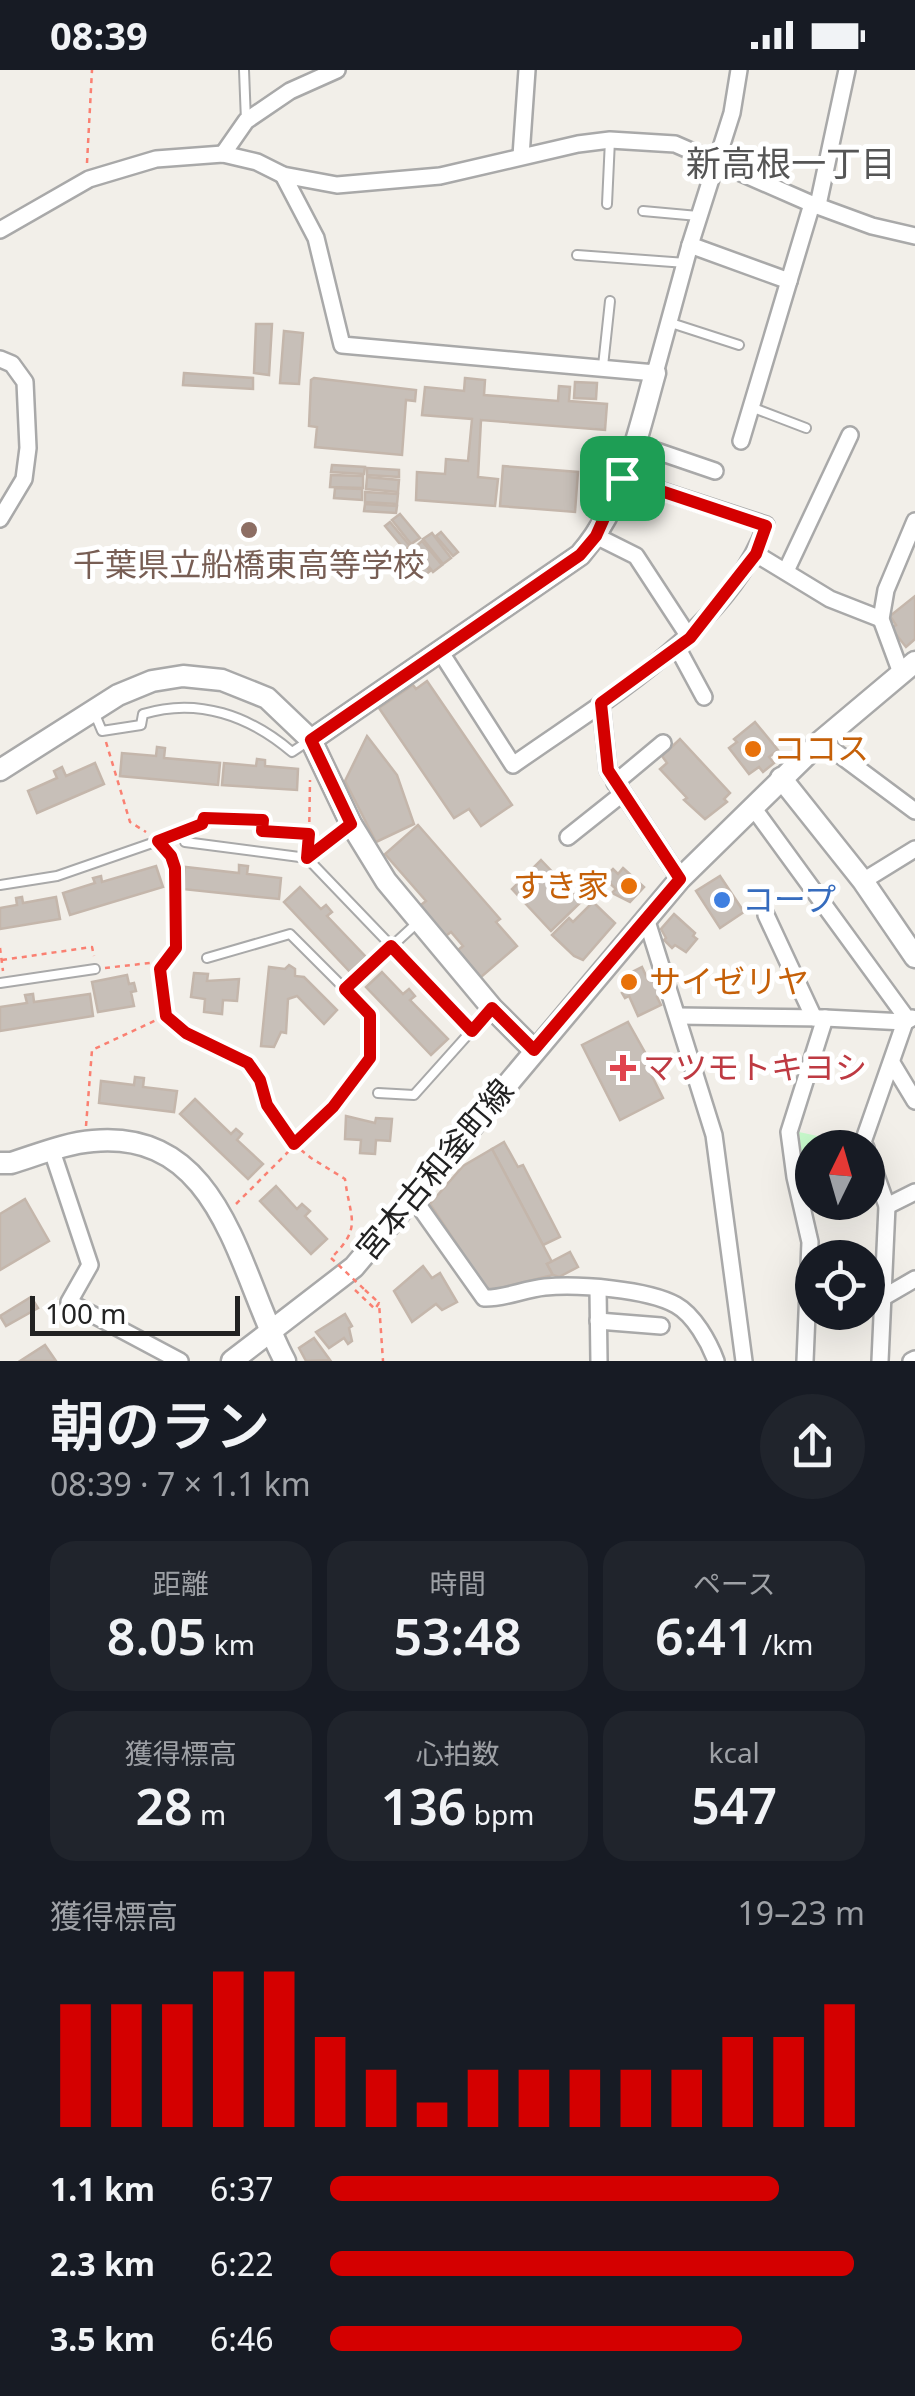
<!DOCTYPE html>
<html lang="ja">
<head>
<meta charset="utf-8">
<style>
  body { margin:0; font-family:"Noto Sans","Noto Sans JP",sans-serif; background:#20242c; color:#f1f3f6; height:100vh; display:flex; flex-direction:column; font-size:38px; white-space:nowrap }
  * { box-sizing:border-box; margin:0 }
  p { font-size:32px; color:#9ea1a6 }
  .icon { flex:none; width:55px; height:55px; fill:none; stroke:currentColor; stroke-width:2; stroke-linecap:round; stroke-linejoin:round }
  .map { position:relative; height:1291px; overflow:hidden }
  .sheet { display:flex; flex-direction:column; background:#171b24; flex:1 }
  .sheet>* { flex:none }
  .needle { width:65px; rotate:5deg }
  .controls { position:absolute; left:795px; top:1060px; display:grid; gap:20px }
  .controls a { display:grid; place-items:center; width:90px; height:90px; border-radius:50%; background:#171b24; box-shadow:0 10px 40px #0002; font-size:50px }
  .scale { position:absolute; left:30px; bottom:25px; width:210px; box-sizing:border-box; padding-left:10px; border:5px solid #222; border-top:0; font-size:28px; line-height:35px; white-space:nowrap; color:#222; -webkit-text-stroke:8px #fff; paint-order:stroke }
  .pin { position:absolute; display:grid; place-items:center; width:85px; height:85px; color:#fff; margin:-42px; border-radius:20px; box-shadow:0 5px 15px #0006 }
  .round { display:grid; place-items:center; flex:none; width:105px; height:105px; border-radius:52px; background:#20242c }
  .summary { display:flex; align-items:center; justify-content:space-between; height:170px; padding:0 50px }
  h1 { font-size:55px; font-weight:600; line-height:75px }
  .metrics { display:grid; grid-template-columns:repeat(3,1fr); gap:15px; height:170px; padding:10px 50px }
  .metrics div { display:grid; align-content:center; border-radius:25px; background:#20242c; text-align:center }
  .metrics b { font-size:50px; font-weight:600 }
  .metrics small { font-size:28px; font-weight:400 }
  .metrics p { font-size:28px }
  .chart { height:280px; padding:20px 50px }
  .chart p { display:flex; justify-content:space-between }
  .chart svg { width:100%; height:180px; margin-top:10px; stroke:#d40000; stroke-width:6 }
  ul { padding:0 50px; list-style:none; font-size:32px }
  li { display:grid; grid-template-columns:160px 120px 1fr; align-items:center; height:75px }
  li i { height:25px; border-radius:12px; background:#d40000 }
  .status { display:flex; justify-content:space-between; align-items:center; height:70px; padding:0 50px; background:#171b24; direction:ltr }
  .status svg { height:28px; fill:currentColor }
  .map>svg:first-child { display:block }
  .park { fill:#c8facc }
  .building { fill:#c7bfb8; stroke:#c4b6ab; stroke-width:2.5 }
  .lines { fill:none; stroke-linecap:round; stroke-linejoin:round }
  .service-casing { stroke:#a9a9a9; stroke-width:12 }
  .minor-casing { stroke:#a9a9a9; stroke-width:20 }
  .tertiary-casing { stroke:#a9a9a9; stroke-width:25 }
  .path { stroke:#fa8072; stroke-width:2.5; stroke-dasharray:5 5; stroke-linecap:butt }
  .service { stroke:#fff; stroke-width:8 }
  .minor { stroke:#fff; stroke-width:15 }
  .tertiary { stroke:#fff; stroke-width:20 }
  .path-bridge { stroke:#fa8072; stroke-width:2.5; stroke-dasharray:5 5; stroke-linecap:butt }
  .route-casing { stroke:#fff; stroke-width:20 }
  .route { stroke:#d40000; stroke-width:12 }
  .education-dot { fill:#8d6e63; stroke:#fff; stroke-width:4 }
  .food-dot { fill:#e8710a; stroke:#fff; stroke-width:4 }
  .shop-dot { fill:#3f7fe0; stroke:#fff; stroke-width:4 }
  .health-dot { fill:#e0444e; stroke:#fff; stroke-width:4 }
  .labels { text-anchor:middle; stroke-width:10; stroke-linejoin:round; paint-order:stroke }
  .education-label { font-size:32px; fill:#785e54; stroke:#fff }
  .food-label { font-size:32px; fill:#c56008; stroke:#fff; text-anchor:start }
  .shop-label { font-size:32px; fill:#366cbe; stroke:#fff; text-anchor:start }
  .health-label { font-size:32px; fill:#be3a42; stroke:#fff; text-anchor:start }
  .street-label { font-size:32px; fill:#222; stroke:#fff }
  .neighbourhood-label { font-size:35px; fill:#555; stroke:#fff }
</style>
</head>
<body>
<div class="status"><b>08:39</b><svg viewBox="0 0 49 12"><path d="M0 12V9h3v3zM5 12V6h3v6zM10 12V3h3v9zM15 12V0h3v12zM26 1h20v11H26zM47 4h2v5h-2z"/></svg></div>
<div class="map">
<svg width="915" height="1291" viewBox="0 0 915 1291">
  <rect width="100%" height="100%" fill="#f2efe9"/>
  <path class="park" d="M799,1062L822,1067L821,1077L812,1078V1131L804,1106Z"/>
  <g class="building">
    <path d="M256,254H272L269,305L254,303Z"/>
    <path d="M284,261L303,263L299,314L280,313Z"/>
    <path d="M184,303L253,308V319L183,315Z"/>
    <path d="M314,308L416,320L415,331L406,330L402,385L315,377L317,357L309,356L311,310Z"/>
    <path d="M465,308L485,310L484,325L558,331L559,316L570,317L569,331L607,334L605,360L481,350L478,407L498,409L495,436L416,430L417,402L445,404L446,389L468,391L472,349L422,345L425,317L464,321Z"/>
    <path d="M575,312L597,313L596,329L574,328Z"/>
    <path d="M332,395L365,397L364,404L331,402Z"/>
    <path d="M503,396L578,402L575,442L500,436Z"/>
    <path d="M367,398L399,400V407L367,405Z"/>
    <path d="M331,405L363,406V418L330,417Z"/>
    <path d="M367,407L399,410L398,422L366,419Z"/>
    <path d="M335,418L362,419V430L334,428Z"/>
    <path d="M365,422L398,424L397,434L365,432Z"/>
    <path d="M365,434L397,436L396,443L364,441Z"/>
    <path d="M400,444L420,468L411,474L392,450Z"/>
    <path d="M390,452L410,476L405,480L385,456Z"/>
    <path d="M441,462L458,482L453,486L436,466Z"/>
    <path d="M432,463L451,488L443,494L423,469Z"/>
    <path d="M422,471L442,495L433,502L414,478Z"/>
    <path d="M412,479L430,501L425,505L407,483Z"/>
    <path d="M915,526V569L906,577L891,558L896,555L890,546Z"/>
    <path d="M427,611L512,735L481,756L469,739L454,748L379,638L413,615L416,619Z"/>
    <path d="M755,652L778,680L769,687L774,693L763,702L759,697L749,704L729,678L737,672L734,669Z"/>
    <path d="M367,666L397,705L414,754L376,772L345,711Z"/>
    <path d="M680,669L730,723L724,729L727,732L705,749L684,730L687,728L660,699L667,693L662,686Z"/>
    <path d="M157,677L165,678L164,688L220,693L218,715L120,706L122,683L156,686Z"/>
    <path d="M257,689L265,690V696L298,699L297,720L222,715L224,693L256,696Z"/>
    <path d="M95,693L104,714L37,743L28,721L57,708L54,701L62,697L66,706Z"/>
    <path d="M418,755L500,849L496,852L517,876L481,907L458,880L463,876L451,862L443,868L417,838L426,831L385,784Z"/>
    <path d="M541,790L581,832L551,861L512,819Z"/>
    <path d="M239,795L248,796L247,804L281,808L279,829L182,819L185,797L239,803Z"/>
    <path d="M156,796L163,817L70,845L63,823L95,813L93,808L101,806L102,812Z"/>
    <path d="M623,798L644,817L630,832L612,823L616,819L604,808L613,799L618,804Z"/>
    <path d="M720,806L744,842L720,858L696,821Z"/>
    <path d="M300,817L321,839L326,835L332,842L327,846L366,887L350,902L284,832Z"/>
    <path d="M22,827L23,833L56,827L60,849L0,859V838L17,835L16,828Z"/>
    <path d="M593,832L615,853L583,890L574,886L552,865L569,848L573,852Z"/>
    <path d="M674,844L695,863L693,866L697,869L686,882L675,875L672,878L664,870L666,868L661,859Z"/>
    <path d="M289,895L295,899V906L304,907L337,940L324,954L297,926L288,929L286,963L281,962L274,977L261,976L269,897L285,899Z"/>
    <path d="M642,897L648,910L652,908L661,925L657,927L661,935L638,946L629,926L625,928L622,923L626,921L620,908Z"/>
    <path d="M382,902L403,924L409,919L415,926L410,930L448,969L431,985L366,917Z"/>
    <path d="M194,903L208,904L207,911L239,909L237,931L223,930L222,944L204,942L205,929L191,927Z"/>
    <path d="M127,905L129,914L134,913L136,921L131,922L134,936L98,942L92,912Z"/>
    <path d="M33,924L34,932L90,924L93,946L0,961V937L27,933L25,925Z"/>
    <path d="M628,952L647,986L643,988L663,1028L620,1050L582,975Z"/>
    <path d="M135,1007L144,1008L143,1017L177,1021L174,1042L99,1033L101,1011L134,1015Z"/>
    <path d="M195,1029L231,1064L236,1059L242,1064L237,1070L263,1094L248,1109L180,1044Z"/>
    <path d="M346,1046L375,1053L376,1048L392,1049L390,1071L376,1070L375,1084L360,1083L361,1070L345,1069Z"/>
    <path d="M504,1072L518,1097L523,1095L560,1167L543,1175L492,1079Z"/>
    <path d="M492,1079L552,1192L547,1194L553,1205L488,1221L430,1134L463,1096Z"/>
    <path d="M276,1116L297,1139L302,1134L310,1141L305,1146L327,1169L311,1184L260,1131Z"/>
    <path d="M25,1129L49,1171L0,1200V1144Z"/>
    <path d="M570,1182L578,1197L559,1207L553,1205L547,1194Z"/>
    <path d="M423,1196L432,1208L440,1203L457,1232L442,1240L436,1234L412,1252L394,1221Z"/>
    <path d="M31,1227L38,1238L6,1256L0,1246Z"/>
    <path d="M345,1244L352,1256L349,1258L352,1271L348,1274L344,1268L329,1278L316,1262Z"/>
    <path d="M314,1268L330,1290L306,1291L299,1278Z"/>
    <path d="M45,1275L56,1291H20Z"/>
  </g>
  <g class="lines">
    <g class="service-casing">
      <g id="service">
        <path d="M244,0L246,51"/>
        <path d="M607,134L610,70"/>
        <path d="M643,141L698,146"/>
        <path d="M577,185L686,193"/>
        <path d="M668,252L739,275"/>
        <path d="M603,296L610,231"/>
        <path d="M751,337L806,358"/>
        <path d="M94,642L102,661L141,655L143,644C198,627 250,646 292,682L307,672"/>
        <path d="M185,772L307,788L473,961"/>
        <path d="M307,788L351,754"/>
        <path d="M0,815L57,806L158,771"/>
        <path d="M207,888L290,864L345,919L416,854"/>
        <path d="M0,913L95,899"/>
        <path d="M378,1023L414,1025L490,940"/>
      </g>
    </g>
    <g class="minor-casing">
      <g id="minor">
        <path d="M223,84L246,51L290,21L337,0"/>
        <path d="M521,86L527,0"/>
        <path d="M283,105L316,168L342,275L655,303L690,175L732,43L739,0"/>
        <path d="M818,135L847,0"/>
        <path d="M0,160L89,109L156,89L223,84L257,92L283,105L337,115L440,106L578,74L610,70L675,74L812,134L872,156L915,166"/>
        <path d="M690,175L789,211"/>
        <path d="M0,289L12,294L25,312L28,378L24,409L0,449"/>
        <path d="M741,371L812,134"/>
        <path d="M636,374L715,401"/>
        <path d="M596,466L636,486L689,567"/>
        <path d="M756,484L830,529L881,549"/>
        <path d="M786,501L850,365"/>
        <path d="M677,577L704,627"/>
        <path d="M440,581L513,695C600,633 729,560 766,455L622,408"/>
        <path d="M901,603L881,549L886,520L915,451"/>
        <path d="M601,633L608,700L680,809"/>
        <path d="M821,671L915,741"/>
        <path d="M615,713L663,673"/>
        <path d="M752,736L908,950"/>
        <path d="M568,767L622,724"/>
        <path d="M863,811L915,779"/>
        <path d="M766,845L814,948"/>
        <path d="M646,848L714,1065L744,1291"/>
        <path d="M678,946L825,948L905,952"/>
        <path d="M892,993L915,1031"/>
        <path d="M866,1078L863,1072L905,952L912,948"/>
        <path d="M52,1081L90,1195L69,1232L180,1291"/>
        <path d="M868,1083L887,1136L880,1291"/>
        <path d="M414,1129L484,1228C504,1229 524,1219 545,1217C578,1214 647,1219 676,1235C694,1245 709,1272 716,1291"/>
        <path d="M887,1136L915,1122"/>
        <path d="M598,1219L599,1291"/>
        <path d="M884,1227L915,1209"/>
        <path d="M598,1251L661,1256"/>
        <path d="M805,1291L810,1172L795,1107L789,1062L825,948"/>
        <path d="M911,1291L915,1289"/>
      </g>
    </g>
    <g class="tertiary-casing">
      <g id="tertiary">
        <path d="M311,670L580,485C623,436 638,364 655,303"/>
        <path d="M0,700L118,625L152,611L183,606L222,610L267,628L311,670L351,754L386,811L492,938L534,980"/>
        <path d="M781,708L863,811L915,887"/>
        <path d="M0,1093H11C37,1085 66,1073 93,1071C223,1059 238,1204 285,1291"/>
        <path d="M232,1291L354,1197L680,809L821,671L915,592"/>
      </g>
    </g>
    <g class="path">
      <path d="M87,93L92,0"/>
      <path d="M106,672L130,752L146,762"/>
      <path d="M183,761L202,754L204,748L263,750L262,761L309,764"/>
      <path d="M309,772L310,710"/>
      <path d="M167,781L175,798V879L161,899L166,946L186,963L248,993L260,1010L267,1035L291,1072L311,1088L345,1109C350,1149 363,1157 331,1188"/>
      <path d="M0,878L3,901"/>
      <path d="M2,890L92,877L94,886"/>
      <path d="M105,898L167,891"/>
      <path d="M86,1056L92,980L165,946"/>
      <path d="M236,1134L333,1037L371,989L370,945L353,927"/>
      <path d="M355,1220L375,1239L379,1233L383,1291"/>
      <path d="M365,1220L378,1232"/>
    </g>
    <use href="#service" class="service"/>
    <use href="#minor" class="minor"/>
    <use href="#tertiary" class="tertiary"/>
    <path class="path-bridge" d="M331,1188L365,1220"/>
  </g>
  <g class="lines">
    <g class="route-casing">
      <path id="route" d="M622,408L766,456L756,484L690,568L601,633L608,700L680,809L534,980L492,938L472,961L391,876L345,919L370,945V988L333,1037L294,1074L267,1035L260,1010L248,993L186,963L166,946L160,899L176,878L175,798L171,786L158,771L202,754L204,748L263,750L262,761L309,764L307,788L351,754L311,670L580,485L596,466Z"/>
    </g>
    <use href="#route" class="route"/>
  </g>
  <circle class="education-dot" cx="249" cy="460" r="10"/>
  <g class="food-dot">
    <circle cx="753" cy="679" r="10"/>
    <circle cx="629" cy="816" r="10"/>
    <circle cx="629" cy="912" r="10"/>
  </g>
  <circle class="shop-dot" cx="722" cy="830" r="10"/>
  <path class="health-dot" d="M618 983h10v10h10v10h-10v10h-10v-10h-10v-10h10z"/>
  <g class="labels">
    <g class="education-label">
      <text x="249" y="506">千葉県立船橋東高等学校</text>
    </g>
    <g class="food-label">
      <text x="773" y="690">ココス</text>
      <text x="609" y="827" text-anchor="end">すき家</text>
      <text x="649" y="923">サイゼリヤ</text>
    </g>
    <g class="shop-label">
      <text x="742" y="841">コープ</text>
    </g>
    <g class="health-label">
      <text x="643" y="1009">マツモトキヨシ</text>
    </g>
    <g class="street-label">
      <text transform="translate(435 1100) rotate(-50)" y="11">宮本古和釜町線</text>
    </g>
    <g class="neighbourhood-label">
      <text x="791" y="106">新高根一丁目</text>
    </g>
  </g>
</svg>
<div class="controls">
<a><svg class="needle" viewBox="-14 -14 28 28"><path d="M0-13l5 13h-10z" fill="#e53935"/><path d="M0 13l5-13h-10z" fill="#9ea1a6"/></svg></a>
<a><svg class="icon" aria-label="locate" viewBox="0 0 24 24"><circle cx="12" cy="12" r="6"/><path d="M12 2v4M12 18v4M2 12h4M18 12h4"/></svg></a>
</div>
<div class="scale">100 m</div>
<div class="pin" style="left:622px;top:408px;background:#1e9e55"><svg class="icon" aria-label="arrive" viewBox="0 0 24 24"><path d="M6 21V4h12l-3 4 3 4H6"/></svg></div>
</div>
<section class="sheet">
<div class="summary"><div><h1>朝のラン</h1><p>08:39 · 7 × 1.1 km</p></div><a class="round"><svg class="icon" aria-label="share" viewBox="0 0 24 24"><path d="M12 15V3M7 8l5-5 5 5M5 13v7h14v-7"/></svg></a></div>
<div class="metrics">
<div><p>距離</p><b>8.05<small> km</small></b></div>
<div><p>時間</p><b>53:48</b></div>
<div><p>ペース</p><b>6:41<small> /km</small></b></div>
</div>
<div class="metrics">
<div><p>獲得標高</p><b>28<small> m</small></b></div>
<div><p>心拍数</p><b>136<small> bpm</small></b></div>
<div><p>kcal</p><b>547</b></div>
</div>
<div class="chart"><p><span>獲得標高</span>19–23 m</p>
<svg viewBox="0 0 160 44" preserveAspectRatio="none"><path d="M5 44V14M15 44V14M25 44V14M35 44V6M45 44V6M55 44V22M65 44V30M75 44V38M85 44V30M95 44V30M105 44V30M115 44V30M125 44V30M135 44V22M145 44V22M155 44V14"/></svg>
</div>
<ul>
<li><b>1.1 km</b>6:37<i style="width:84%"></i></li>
<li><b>2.3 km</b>6:22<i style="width:98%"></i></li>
<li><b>3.5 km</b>6:46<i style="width:77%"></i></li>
</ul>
</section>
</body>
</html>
